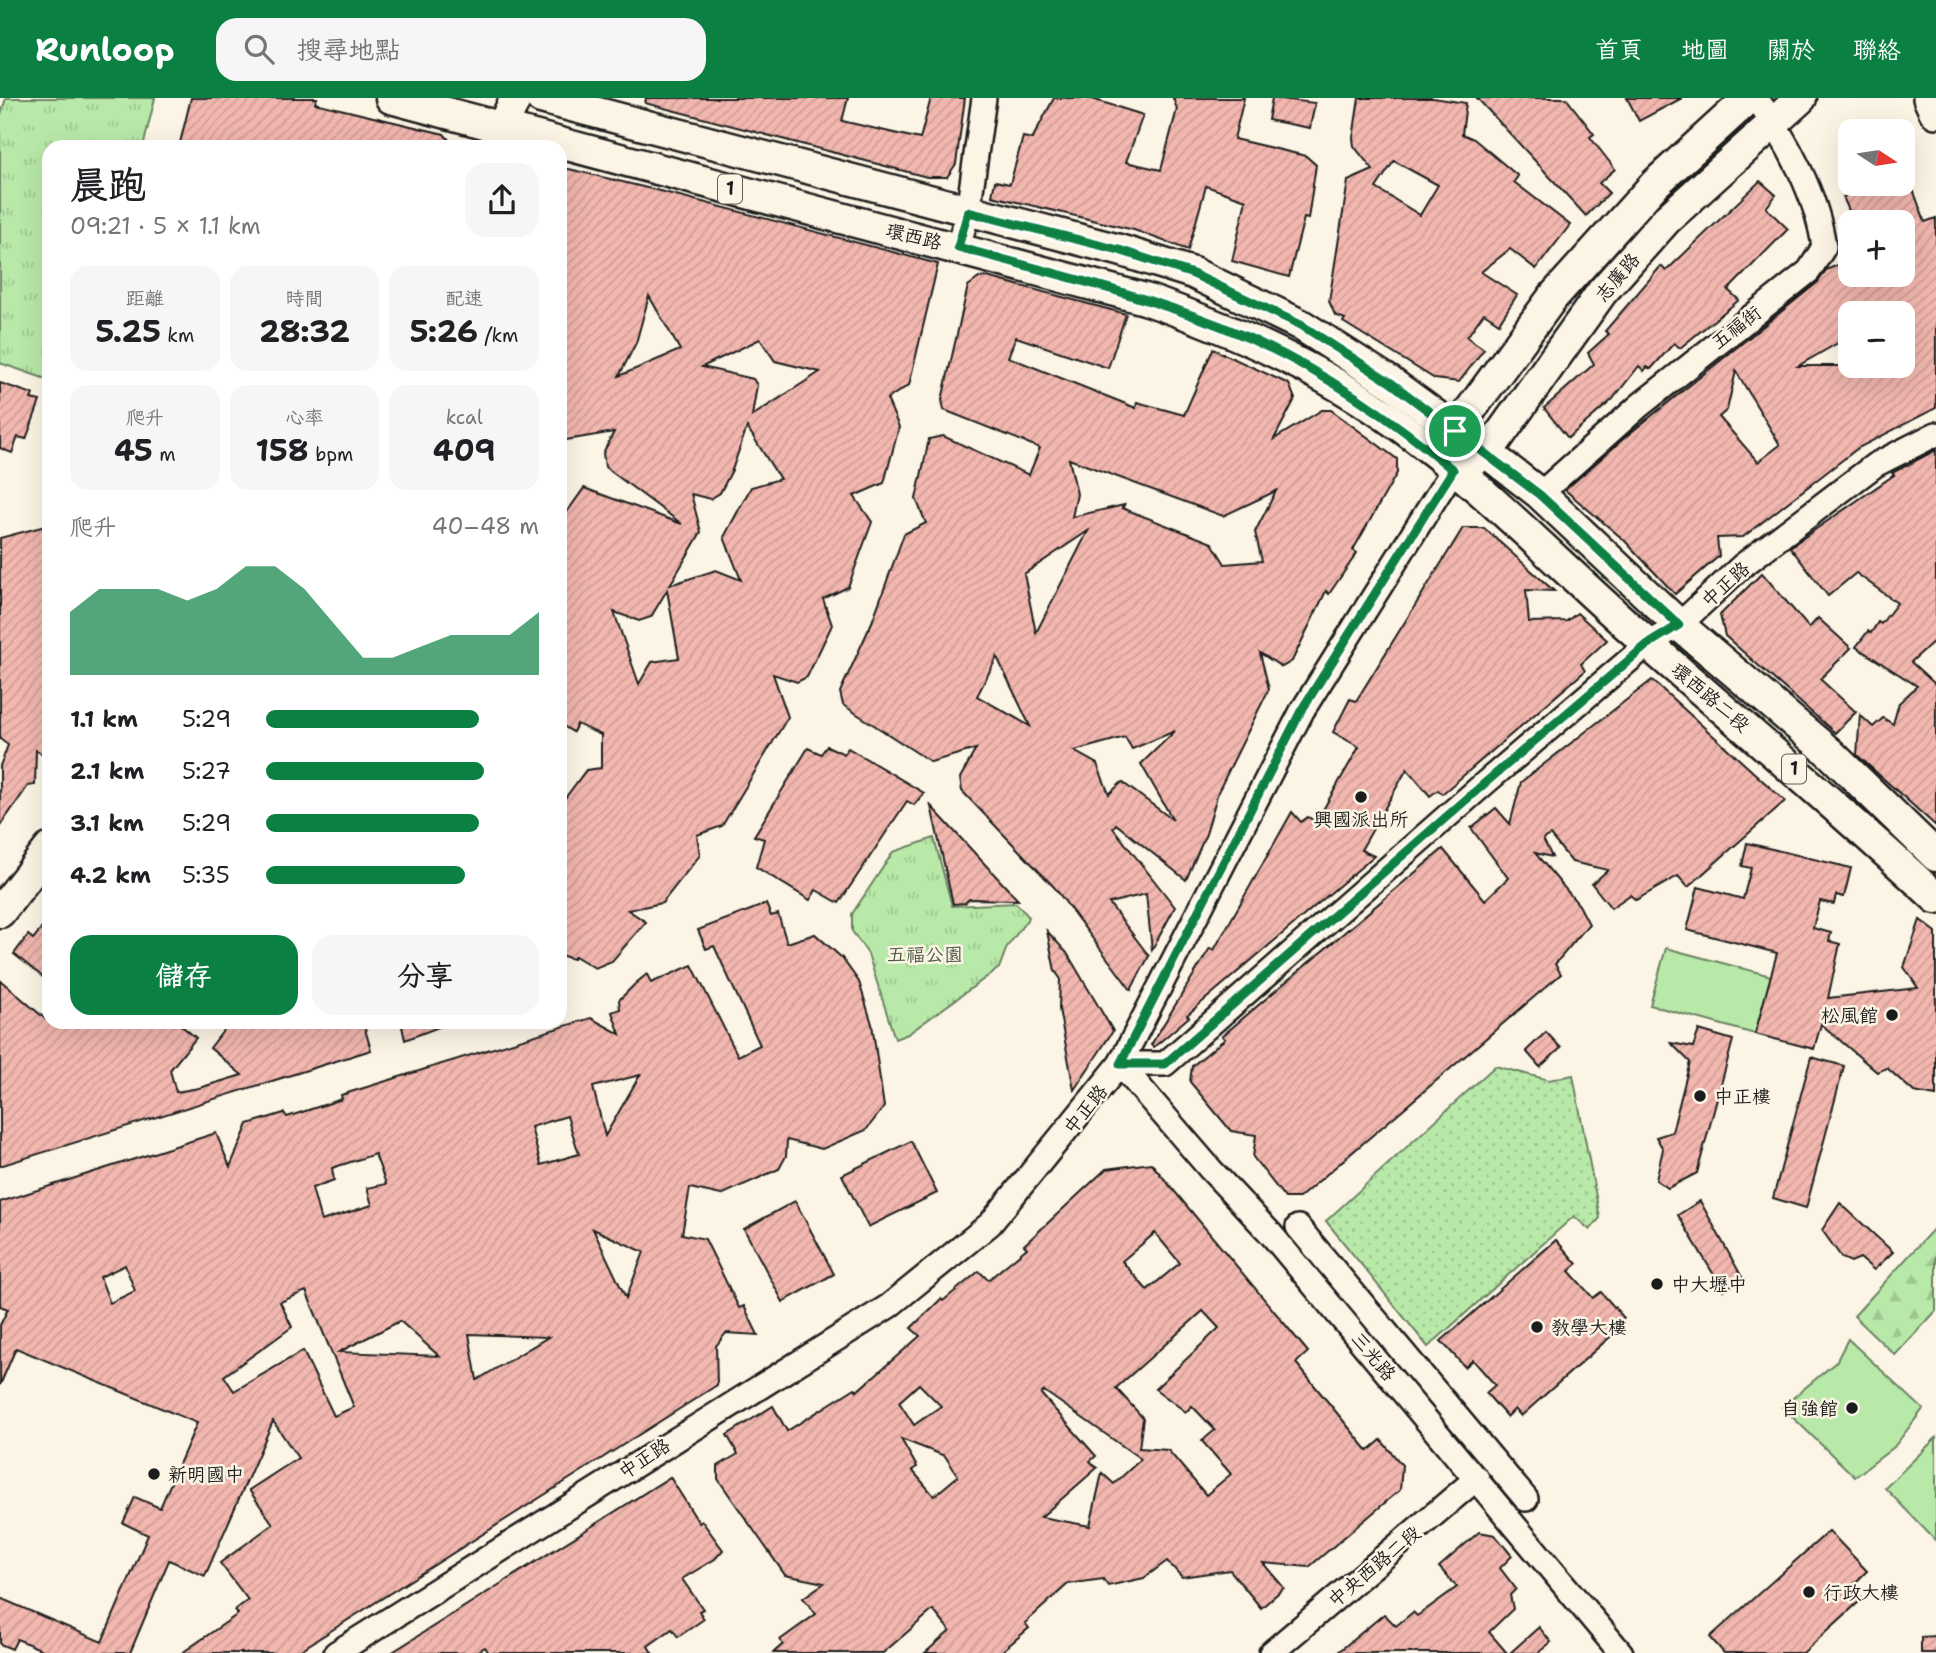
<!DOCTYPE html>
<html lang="zh-TW">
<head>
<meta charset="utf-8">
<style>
  body { margin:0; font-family:"Shantell Sans","LXGW WenKai TC",sans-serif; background:#f6f6f6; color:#202124; height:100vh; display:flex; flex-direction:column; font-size:26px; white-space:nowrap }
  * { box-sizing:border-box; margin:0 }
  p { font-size:23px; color:#757577 }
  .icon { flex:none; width:38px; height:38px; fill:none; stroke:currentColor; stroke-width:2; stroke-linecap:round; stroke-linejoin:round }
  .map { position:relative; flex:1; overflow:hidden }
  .drawer { position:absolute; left:42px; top:42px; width:525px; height:889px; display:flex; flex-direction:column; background:#fff; border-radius:21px; box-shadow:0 7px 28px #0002 }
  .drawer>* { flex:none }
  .needle { width:46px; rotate:102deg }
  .fabs { position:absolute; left:1838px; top:21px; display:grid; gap:14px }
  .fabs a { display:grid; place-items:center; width:77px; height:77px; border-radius:14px; background:#fff; box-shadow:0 7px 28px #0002; font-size:35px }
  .pin { position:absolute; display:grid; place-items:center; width:60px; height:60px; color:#fff; margin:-30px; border:4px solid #fff; border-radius:50%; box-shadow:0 2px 7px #0007 }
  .round { display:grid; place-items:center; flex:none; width:74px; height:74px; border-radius:21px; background:#f6f6f6 }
  .head { display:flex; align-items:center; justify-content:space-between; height:119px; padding:0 28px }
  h1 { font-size:38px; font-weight:700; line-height:52px }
  .stats { display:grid; grid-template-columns:repeat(3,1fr); gap:10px; height:119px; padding:7px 28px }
  .stats div { display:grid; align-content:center; border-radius:18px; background:#f6f6f6; text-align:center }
  .stats b { font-size:30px; font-weight:700 }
  .stats small { font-size:19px; font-weight:400 }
  .stats p { font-size:19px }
  .chart { height:196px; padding:14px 28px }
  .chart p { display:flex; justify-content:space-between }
  .chart svg { width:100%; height:126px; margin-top:7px; fill:#0b8043; opacity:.7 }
  .action { display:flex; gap:14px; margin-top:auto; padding:14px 28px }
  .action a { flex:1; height:80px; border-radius:21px; background:#0b8043; color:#fff; font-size:28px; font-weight:700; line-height:80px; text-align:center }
  .action a+a { background:#f6f6f6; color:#202124 }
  ul { padding:0 28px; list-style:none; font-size:23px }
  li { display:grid; grid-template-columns:112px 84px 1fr; align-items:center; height:52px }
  li i { height:18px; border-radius:9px; background:#0b8043 }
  header { display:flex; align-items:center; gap:42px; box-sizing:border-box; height:98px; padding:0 35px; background:#0b8043; color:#fff }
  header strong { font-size:33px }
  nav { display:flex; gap:38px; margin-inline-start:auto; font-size:24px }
  .search { width:490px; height:63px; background:#f6f6f6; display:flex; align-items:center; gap:18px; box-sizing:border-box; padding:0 24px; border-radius:21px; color:#757577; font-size:26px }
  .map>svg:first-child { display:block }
  .grass { fill:url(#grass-dots); stroke:#6a8262; stroke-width:2 }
  .forest { fill:url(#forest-firs); stroke:#6a8262; stroke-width:2 }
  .park { fill:url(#park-tufts); stroke:#6a8262; stroke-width:2 }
  .pitch { fill:#b8e9a9; stroke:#6a8262; stroke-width:2 }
  .building { fill:url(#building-hatch); stroke:#1c1c1c; stroke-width:2; fill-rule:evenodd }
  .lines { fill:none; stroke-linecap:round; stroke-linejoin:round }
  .minor-casing { stroke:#1c1c1c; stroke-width:28 }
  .major-casing { stroke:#1c1c1c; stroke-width:35 }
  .highway-casing { stroke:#1c1c1c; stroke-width:38 }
  .minor { stroke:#fcf5e5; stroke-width:23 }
  .major { stroke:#fcf5e5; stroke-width:30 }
  .highway { stroke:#fcf5e5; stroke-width:33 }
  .route-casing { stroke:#fff; stroke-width:14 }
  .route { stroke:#0b8043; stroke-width:9 }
  .poi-dot { fill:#1c1c1c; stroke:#fcf5e5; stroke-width:2.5 }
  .labels { text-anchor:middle; stroke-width:5; stroke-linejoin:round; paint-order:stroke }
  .shield { fill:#fcf5e5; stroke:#5f5d58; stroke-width:2 }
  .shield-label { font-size:18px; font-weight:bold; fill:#1c1c1c }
  .street-label { font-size:19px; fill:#1c1c1c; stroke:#fcf5e5 }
  .poi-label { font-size:19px; fill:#1c1c1c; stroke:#fcf5e5; text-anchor:start }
  .park-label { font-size:19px; fill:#4b5a46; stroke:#fcf5e5 }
</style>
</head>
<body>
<header>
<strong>Runloop</strong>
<div class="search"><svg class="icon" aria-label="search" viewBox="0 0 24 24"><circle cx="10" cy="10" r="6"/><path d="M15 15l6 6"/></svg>搜尋地點</div>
<nav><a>首頁</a><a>地圖</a><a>關於</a><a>聯絡</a></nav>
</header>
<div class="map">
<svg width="1936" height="1555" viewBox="0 0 1936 1555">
  <defs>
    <pattern id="grass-dots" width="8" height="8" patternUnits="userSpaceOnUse" patternTransform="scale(1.75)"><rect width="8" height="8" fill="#b8e9a9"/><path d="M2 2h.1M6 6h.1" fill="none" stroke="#9ec791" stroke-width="1.8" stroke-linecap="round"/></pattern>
    <pattern id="forest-firs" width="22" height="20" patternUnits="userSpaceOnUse" patternTransform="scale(1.75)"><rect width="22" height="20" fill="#b8e9a9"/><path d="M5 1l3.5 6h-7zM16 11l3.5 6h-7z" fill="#9ec791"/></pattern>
    <pattern id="park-tufts" width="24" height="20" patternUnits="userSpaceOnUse" patternTransform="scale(1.75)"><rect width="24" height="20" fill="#b8e9a9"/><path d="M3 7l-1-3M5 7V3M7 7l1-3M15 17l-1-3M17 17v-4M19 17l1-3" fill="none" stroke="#9ec791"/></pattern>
    <pattern id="building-hatch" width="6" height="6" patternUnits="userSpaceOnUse" patternTransform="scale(1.75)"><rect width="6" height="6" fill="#f2b7af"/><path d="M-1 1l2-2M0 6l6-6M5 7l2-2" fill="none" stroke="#cf9d96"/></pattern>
  </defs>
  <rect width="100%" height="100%" fill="#fcf5e5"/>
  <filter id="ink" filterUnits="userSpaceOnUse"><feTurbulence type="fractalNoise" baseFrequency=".0143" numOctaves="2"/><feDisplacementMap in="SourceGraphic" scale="14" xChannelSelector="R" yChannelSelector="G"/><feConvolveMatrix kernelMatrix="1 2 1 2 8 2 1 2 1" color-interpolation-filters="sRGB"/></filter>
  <g filter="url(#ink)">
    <path class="grass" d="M1495,968L1549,982L1573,977L1600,1120L1590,1132L1574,1118L1428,1249L1326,1123Z"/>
    <path class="forest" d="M1936,1128V1213L1895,1257L1854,1218Z"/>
    <g class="park">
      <path d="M6,0H155L143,49H49V282L0,265V19Z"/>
      <path d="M934,740L952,808L1016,805L1029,819L1007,849L999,870L908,936L895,941L868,856L852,833V816L893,754Z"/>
    </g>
    <g class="pitch">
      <path d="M1666,850L1771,878L1755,936L1650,907Z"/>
      <path d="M1848,1241L1923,1311L1894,1349L1855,1379L1782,1309L1836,1264Z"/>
      <path d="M1936,1340V1443L1885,1390Z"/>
    </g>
    <g class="building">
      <path d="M191,0H317L315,5L444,36L455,49H179Z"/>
      <path d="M646,0H848L842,23L920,41L931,0H965L956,66L947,79H927L645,5Z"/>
      <path d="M1054,0H1089L1143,17L1126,64L1161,72L1177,11L1173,0H1244L1234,41L1306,58L1316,67L1308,121L1304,120L1289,179L1232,163L1246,102L1206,88L1188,152L1134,132L992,98L995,83L1010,86L1023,39L1032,41Z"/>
      <path d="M1272,0L1315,5L1310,30L1268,22Z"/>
      <path d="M1359,0H1433L1466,5L1462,36L1474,41L1518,78L1514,84L1570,127L1536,171L1510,151L1481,174L1517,197L1499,225L1484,215L1467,239L1484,251L1459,284L1435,281L1343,224L1345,221L1335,217L1329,203L1348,83L1373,72L1354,48L1353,40ZM1394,63L1438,87L1420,117L1376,90Z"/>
      <path d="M1477,0H1566L1594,36L1590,39L1615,71L1599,85L1609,95L1586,118Z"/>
      <path d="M1627,0H1682L1639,23Z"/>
      <path d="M560,71H569L676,97L938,166L909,287L887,301L899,329L884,385L854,398L872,424L848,489L823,501L832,527L807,579L797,584L773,576L788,619L722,728L697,737L700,757L662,805L628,812L646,824L612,863L595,870L575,858L573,861L560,857V707L586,672L601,670V637L577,626L573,634L560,626V424L584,390L682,426L605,369L603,355L614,334L560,343ZM649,198L680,252L619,278L636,245ZM760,241L775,263L820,274L752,318L757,287L753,281L702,269ZM747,329L780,381L751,389L724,439L741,482L716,472L670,487L701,434L691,396L710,401L720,395L732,372ZM667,492L679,560L652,564L639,586L614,514L639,523L651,519Z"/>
      <path d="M1760,83L1776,97L1766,110L1788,131L1728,192L1739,202L1680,250L1674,245L1651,271L1647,269L1644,273L1639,268L1612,302L1568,340L1544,310L1594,266L1588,255L1609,236L1605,233L1661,168L1666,173Z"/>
      <path d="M1872,86H1911L1925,124L1936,120V310L1858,350L1743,439L1717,440L1719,458L1675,496L1624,442L1565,392L1629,336L1818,184L1826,172L1840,166L1842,174L1850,171V177H1902V124H1854L1843,99ZM1850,215H1902V268H1798L1850,238ZM1736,273L1780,347L1758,364L1719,319L1727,312Z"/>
      <path d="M987,179L1126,216L1108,270L1016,239L1008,259L1136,310L1137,304L1184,317L1213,251L1289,286L1295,301L1274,341L1322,312H1331L1397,361V375L1353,452L1357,455L1329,496L1326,493L1292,563L1282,569L1260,555L1269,591L1218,694L1206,736L1186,782L1116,726L1113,730L1175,809L1152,852L1146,796L1109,805L1149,858L1131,892L1054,789L962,693L960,680L976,651L931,664L843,607L840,594L872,524L904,436L926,425L916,401L929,341L943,338L1029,377L1040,350L944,312L942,302L968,188L979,180ZM1069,361L1223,418L1276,393L1255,434L1262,463L1225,466L1212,445L1122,410L1124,407L1072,419L1077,396ZM1088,433L1036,535L1024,476ZM997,559L1030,628L977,598ZM1175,633L1141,666L1173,722L1122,684L1109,696L1097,666L1074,653L1125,639L1132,651Z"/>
      <path d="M0,285L33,296L31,301L40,303L26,341L18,339L12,355L0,350Z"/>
      <path d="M1936,352V541L1911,564L1936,587V728L1857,657L1860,617L1873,629L1883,620L1893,626L1899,605L1917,588L1856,549L1868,533L1871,535L1878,524L1881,526L1897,505L1856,475L1828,498L1790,449L1894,377L1892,375Z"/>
      <path d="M49,427V661L36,652L35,687L28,688L0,728V668L8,647L0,641V440Z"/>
      <path d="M1463,430H1484L1554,493L1526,492L1529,524L1567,523L1577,515L1607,542L1581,566L1585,573L1442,696L1438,692L1430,698L1407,671L1361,752L1374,758L1187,917L1189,919L1154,949L1151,947L1210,850L1214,852L1292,714L1301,724L1308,719L1316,724L1359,649L1333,634L1350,601L1356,603Z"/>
      <path d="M1762,475L1809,530L1818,520L1851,550L1820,581L1856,614L1835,635L1725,538L1720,517Z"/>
      <path d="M1652,582L1785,703L1688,789L1678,778L1636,802L1630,797L1611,810L1592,786L1608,772L1572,764L1550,737L1543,741L1552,759L1535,755L1579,807L1589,826L1555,866L1561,876L1299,1100H1285L1253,1059L1256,1037L1231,1033L1190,984L1192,968L1225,941L1222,938L1443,751L1485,802L1508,780L1471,730L1496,710L1510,726L1521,684Z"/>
      <path d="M827,648L844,656L848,650L924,695L914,707L907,703L839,805L816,792L810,802L756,769L764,741L754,738L808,650L821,656Z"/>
      <path d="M931,708L1018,802L969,801L965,805L953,806Z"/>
      <path d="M1747,745L1851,770L1844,799L1836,797L1834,806L1820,803L1813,830L1831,835L1829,843L1840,846L1828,900L1918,890L1904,869L1920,822L1936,834V998L1914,994L1887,970L1877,974L1821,926L1814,951L1755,936L1777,855L1687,832L1698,789L1743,801L1751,770L1742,768Z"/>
      <path d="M766,806L771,818L778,816L787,845L815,836L842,860L859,884L872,926L884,1009L866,1032L822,1051L787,1042L786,1058L779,1071L721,1097L690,1090L682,1136L705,1141L739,1210L744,1208L758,1237L726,1235L716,1248L717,1287L296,1555H182L238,1516L235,1512L248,1502L220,1465L273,1426L249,1392L298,1360L273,1323L205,1478L169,1462L130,1555H49L17,1541L12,1551L0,1546V1500L102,1544L148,1437L123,1425L135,1399L160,1410L197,1325L16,1250L0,1287V1227L8,1211L0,1208V1104L216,1035L230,1069L248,1026L284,1015L287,1019L342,1001L341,997L591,920L620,936L612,914L620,911L619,902L636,885L647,876L651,885L692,867L738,958L760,947L714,848L706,851L698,832ZM640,977L605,1038L593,989ZM567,1018L579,1056L541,1067L531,1029ZM375,1056L386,1086L367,1090L372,1107L321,1123L312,1090L334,1082L332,1070ZM593,1131L644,1154L626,1200ZM125,1167L135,1193L110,1205L100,1179ZM306,1193L354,1309L334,1318L303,1253L234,1293L224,1278L292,1229L280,1204ZM400,1223L439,1258L339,1254ZM469,1236L548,1239L477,1282Z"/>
      <path d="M49,821V884L14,856L28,837L33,841Z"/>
      <path d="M1047,833L1067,855L1113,933L1074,992L1059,911L1060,880L1055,873Z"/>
      <path d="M0,882L49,924H177L196,940L170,972L176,994L199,990L242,977L210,950L230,924H363L371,952L0,1068Z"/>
      <path d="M401,924H449V925L405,942Z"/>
      <path d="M1699,932L1733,942L1697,1075L1668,1090L1656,1082L1663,1051L1656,1039L1672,1034L1690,964L1671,945L1693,949Z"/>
      <path d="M1546,934L1561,950L1540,969L1526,953Z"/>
      <path d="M1811,959L1844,968L1806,1110L1773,1100Z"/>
      <path d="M911,1043L937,1095L868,1129L842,1077Z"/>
      <path d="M1151,1065L1308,1254L1296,1265L1368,1353L1381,1342L1402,1367L1400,1392L1309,1469L1263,1465L1284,1490L1261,1510L1230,1472L1182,1479L1167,1463L1144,1480L1108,1488L1103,1481L1068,1486L1025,1525L1029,1530L1000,1555H925L950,1533L933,1512L883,1555H773L783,1546L780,1542L816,1516L803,1500L824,1485L785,1477L718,1381V1368L738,1356L727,1337L773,1308L787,1333L855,1290L857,1293L920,1238L911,1230L941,1201L943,1203L979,1173L988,1182L1027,1150L1024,1147L1106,1071ZM1155,1135L1180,1165L1147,1192L1122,1163ZM1203,1213L1219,1230L1155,1291L1186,1314L1192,1308L1215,1332L1202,1343L1231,1376L1206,1397L1168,1352L1139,1350L1143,1320L1116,1290ZM919,1286L941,1308L914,1327L899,1304ZM1044,1293L1141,1361L1114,1386L1102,1375L1090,1428L1041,1419L1097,1370L1090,1363L1096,1358L1041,1296ZM901,1341L945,1358L958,1378L934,1398L912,1372L917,1369Z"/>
      <path d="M795,1103L834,1176L783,1204L744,1131Z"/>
      <path d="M1700,1103L1743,1181L1723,1192L1678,1117Z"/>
      <path d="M1840,1105L1893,1154L1874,1172L1860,1160L1851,1164L1842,1160L1822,1132Z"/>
      <path d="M1556,1142L1577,1166L1569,1173L1593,1200L1601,1194L1624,1220L1616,1227L1619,1231L1521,1318L1515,1311L1507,1319L1486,1295L1495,1287L1473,1262L1465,1269L1441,1243Z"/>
      <path d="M670,1379L699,1425L702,1423L723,1452L715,1461L682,1481L703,1511L699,1513L704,1521L678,1539L672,1531L648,1548L652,1555H489L485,1549L474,1555H391Z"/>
      <path d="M1829,1433L1867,1473L1853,1487L1862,1501L1803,1555H1724L1710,1539Z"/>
      <path d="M1479,1434L1495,1437L1512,1458L1500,1470L1516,1491L1510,1497L1513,1511L1489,1534L1507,1555H1337L1384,1516L1396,1528L1413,1514L1417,1518L1457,1489L1439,1469Z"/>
      <path d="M1539,1529L1551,1544L1538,1555H1510Z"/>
      <path d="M1936,1538V1555H1921V1539Z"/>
    </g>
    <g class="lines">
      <g class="minor-casing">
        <g id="minor">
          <path d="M958,149L968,114L984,0"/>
          <path d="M1540,396L1639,308L1809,173L1824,149C1817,97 1787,42 1756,0"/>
          <path d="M1120,966H1165L1485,685L1648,546L1679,527L1742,468L1875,367L1936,336"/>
          <path d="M1120,966L1211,1072L1271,1136L1621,1555"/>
          <path d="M1298,1129L1526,1401"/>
          <path d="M336,1555L889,1208L990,1126L1120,966L1302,613L1453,372"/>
          <path d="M1271,1555L1477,1380"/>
        </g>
      </g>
      <g class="major-casing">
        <g id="major">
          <path d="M391,0L1145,201C1236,233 1322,271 1400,328C1486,390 1559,468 1638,537C1738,625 1839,709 1936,800"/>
          <path d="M541,0L1119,152L1193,175L1301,227L1390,284L1487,355L1540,396L1679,527L1830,655L1936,758"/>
          <path d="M498,49L502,29L516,0"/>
          <path d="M1454,351L1455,333L1553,199L1655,86L1749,0"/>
          <path d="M1469,364L1487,355L1602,194L1666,122L1801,0"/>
          <path d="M0,814L49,751"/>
        </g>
      </g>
      <g class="highway-casing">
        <path id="highway" d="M1930,0L1936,13"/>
      </g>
      <use href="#minor" class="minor"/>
      <use href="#major" class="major"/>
      <use href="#highway" class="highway"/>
    </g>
  </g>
  <g class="lines" filter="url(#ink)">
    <g class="route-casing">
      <path id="route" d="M968,114L1119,152L1193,176L1301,227L1390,284L1540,397L1679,527L1648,546L1485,685L1165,966H1120L1301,613L1453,372C1384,314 1308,263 1223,229C1138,195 1047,174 958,149Z"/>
    </g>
    <use href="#route" class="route"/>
  </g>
  <g class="poi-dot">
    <circle cx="1361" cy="699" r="7"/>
    <circle cx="1892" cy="917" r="7"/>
    <circle cx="1700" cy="998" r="7"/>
    <circle cx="1657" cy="1186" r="7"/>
    <circle cx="1537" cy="1229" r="7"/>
    <circle cx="1852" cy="1310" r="7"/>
    <circle cx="154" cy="1376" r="7"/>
    <circle cx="1809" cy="1494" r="7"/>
  </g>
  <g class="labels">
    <g class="shield">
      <rect x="718" y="76.5" width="24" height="29" rx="5"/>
      <rect x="1782" y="656.5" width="24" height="29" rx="5"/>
    </g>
    <g class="shield-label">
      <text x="730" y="97">1</text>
      <text x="1794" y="677">1</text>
    </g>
    <g class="street-label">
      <text transform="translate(914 138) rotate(14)" y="7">環西路</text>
      <text transform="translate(1617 179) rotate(-50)" y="7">志廣路</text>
      <text transform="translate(1736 229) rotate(-38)" y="7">五福街</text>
      <text transform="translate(1725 486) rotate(-42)" y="7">中正路</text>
      <text transform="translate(1711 599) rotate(40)" y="7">環西路二段</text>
      <text transform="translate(1085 1011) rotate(-51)" y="7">中正路</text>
      <text transform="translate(1374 1258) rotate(50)" y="7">三光路</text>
      <text transform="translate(644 1360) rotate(-33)" y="7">中正路</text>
      <text transform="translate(1374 1468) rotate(-40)" y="7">中央西路二段</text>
    </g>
    <g class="poi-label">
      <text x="1361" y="728" text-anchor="middle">興國派出所</text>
      <text x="1878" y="924" text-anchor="end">松風館</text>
      <text x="1714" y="1005">中正樓</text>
      <text x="1671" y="1193">中大壢中</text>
      <text x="1551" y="1236">教學大樓</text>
      <text x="1838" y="1317" text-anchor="end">自強館</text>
      <text x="168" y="1383">新明國中</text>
      <text x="1823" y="1501">行政大樓</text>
    </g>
    <g class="park-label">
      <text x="925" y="863">五福公園</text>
    </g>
  </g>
</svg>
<div class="fabs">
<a><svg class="needle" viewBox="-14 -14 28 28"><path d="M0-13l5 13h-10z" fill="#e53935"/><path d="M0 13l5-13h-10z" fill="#757577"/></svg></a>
<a>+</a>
<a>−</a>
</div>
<div class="pin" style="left:1455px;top:333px;background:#1e9e55"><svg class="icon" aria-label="arrive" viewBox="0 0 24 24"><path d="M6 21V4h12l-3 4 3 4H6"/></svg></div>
<section class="drawer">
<div class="head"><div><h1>晨跑</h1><p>09:21 · 5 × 1.1 km</p></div><a class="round"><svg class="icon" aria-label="share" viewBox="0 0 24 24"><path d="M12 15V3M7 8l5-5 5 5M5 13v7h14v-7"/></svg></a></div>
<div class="stats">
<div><p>距離</p><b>5.25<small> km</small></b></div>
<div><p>時間</p><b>28:32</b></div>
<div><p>配速</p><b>5:26<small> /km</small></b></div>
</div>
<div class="stats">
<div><p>爬升</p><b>45<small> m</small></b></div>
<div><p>心率</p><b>158<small> bpm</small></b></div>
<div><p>kcal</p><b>409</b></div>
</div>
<div class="chart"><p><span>爬升</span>40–48 m</p>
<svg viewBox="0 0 160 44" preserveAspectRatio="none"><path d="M0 44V22L10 14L20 14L30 14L40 18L50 14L60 6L70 6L80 14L90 26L100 38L110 38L120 34L130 30L140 30L150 30L160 22V44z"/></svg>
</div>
<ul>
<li><b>1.1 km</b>5:29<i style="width:78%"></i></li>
<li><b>2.1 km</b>5:27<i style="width:80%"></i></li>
<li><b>3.1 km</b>5:29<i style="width:78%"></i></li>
<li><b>4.2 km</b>5:35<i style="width:73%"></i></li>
</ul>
<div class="action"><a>儲存</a><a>分享</a></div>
</section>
</div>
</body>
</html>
